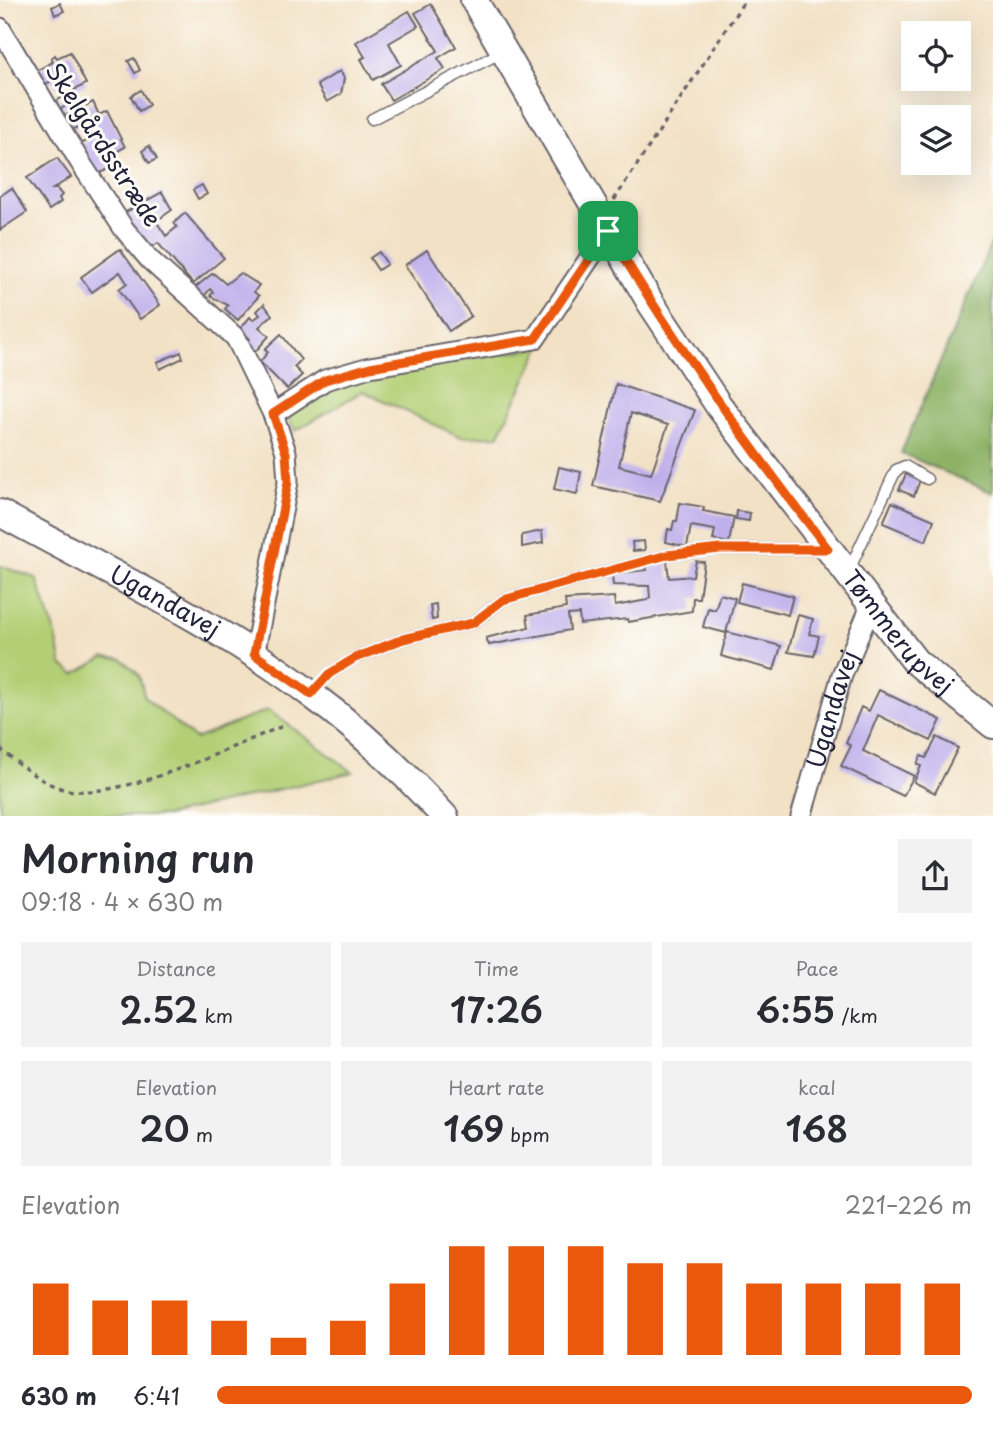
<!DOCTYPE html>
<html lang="en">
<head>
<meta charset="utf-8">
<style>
  body { margin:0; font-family:"Playpen Sans",sans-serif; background:#f2f2f3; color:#2b2b33; height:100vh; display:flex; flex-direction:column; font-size:26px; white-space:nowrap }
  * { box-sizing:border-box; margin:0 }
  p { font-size:23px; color:#7c7c81 }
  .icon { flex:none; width:38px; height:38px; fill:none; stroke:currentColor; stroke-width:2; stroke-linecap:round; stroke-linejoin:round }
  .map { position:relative; height:816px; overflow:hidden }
  .panel { display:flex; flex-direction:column; background:#fff; flex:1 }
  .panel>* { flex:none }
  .buttons { position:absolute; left:901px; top:21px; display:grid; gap:14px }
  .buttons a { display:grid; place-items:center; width:70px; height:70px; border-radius:0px; background:#fff; box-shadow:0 7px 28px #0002; font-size:35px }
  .pin { position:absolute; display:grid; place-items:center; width:60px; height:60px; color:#fff; margin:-30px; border-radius:14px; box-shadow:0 4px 10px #0006 }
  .round { display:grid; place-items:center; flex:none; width:74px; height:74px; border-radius:0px; background:#f2f2f3 }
  .head { display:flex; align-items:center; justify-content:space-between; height:119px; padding:0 21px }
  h1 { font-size:38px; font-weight:600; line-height:52px }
  .metrics { display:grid; grid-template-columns:repeat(3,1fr); gap:10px; height:119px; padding:7px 21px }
  .metrics div { display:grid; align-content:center; border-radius:0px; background:#f2f2f3; text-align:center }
  .metrics b { font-size:35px; font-weight:600 }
  .metrics small { font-size:19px; font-weight:400 }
  .metrics p { font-size:19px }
  .chart { height:196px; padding:14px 21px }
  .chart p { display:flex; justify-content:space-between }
  .chart svg { width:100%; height:126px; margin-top:7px; stroke:#ea580c; stroke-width:6 }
  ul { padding:0 21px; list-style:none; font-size:23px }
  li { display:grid; grid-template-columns:112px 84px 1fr; align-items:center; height:52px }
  li i { height:18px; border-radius:9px; background:#ea580c }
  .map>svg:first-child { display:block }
  .green { fill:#b2cf75; stroke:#6a7858; stroke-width:2 }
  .forest { fill:#8db266; stroke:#586a50; stroke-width:2 }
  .building { fill:#bfb0ec; fill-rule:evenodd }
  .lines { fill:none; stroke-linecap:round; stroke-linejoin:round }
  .lane-casing { stroke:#6b656b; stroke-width:13 }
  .street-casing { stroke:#6b656b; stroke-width:23 }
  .secondary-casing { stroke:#6b656b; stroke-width:30 }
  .path { stroke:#6b656b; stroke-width:3.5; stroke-dasharray:5 5; stroke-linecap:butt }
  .lane { stroke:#fff; stroke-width:10 }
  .street { stroke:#fff; stroke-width:19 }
  .secondary { stroke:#fff; stroke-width:26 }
  .route-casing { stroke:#fff; stroke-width:14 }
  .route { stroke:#ea580c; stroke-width:9 }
  .labels { text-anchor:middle; stroke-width:6; stroke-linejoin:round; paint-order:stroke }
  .street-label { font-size:24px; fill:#22223b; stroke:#fdfcf7 }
</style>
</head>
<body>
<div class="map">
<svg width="993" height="817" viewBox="0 0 993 817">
  <rect width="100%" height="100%" fill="#fdfcf7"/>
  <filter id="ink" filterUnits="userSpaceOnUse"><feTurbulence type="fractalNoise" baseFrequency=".0143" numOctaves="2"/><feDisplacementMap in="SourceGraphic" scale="14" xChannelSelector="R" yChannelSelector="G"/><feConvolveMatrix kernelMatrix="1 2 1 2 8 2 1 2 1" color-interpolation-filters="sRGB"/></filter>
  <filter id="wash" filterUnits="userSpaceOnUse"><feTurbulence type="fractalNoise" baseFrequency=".00686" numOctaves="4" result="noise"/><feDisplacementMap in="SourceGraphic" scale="28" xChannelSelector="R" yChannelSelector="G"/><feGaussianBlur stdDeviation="1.57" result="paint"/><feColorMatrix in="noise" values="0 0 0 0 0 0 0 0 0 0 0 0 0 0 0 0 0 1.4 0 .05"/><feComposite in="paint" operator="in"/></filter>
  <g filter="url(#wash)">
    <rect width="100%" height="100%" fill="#f2e1c5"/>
    <g class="green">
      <path d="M546,337L498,436L461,437L363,391L295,431L286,413L326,388L375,372L533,349Z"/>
      <path d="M0,566L36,578L56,636L62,665L75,674L104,657L122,659L139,675L145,698L195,739L268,710L353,772L166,816H0Z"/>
    </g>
    <path class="forest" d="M993,239V493L901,453Z"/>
    <g id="blocks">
      <g class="building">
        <path d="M60,3L64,11L55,15L52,7Z"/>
        <path d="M431,4L456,47L438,58L445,69L391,100L381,84L438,51L415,13Z"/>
        <path d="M409,11L418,26L389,43L401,65L373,80L361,59L365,57L356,42Z"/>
        <path d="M70,52L86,84L72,91L68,82L57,88L53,80L42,86L34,72L53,62L51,58L55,55L57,58Z"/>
        <path d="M134,58L140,70L135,73L128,61Z"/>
        <path d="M340,71L344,78L341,94L327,102L317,85Z"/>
        <path d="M141,90L149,105L139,111L131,96Z"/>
        <path d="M65,96L69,104L57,111L53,103Z"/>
        <path d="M93,102L99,115L107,111L125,147L112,154L117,165L96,175L78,145L92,139L86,124L69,131L62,117Z"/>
        <path d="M149,146L157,159L149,163L142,151Z"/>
        <path d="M57,158L71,177L53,189H57L62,195L59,198L61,202L49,210L27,178Z"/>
        <path d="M202,185L207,194L198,199L193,190Z"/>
        <path d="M12,188L27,212L0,230V196Z"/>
        <path d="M162,192L172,210L156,221L166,236L177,227L174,223L185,213L224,258L193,284L158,243L147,250L124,213Z"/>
        <path d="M120,249L160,305L140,319L119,289L127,283L120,272L92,292L81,277Z"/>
        <path d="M427,250L471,316L449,331L405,265Z"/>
        <path d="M379,252L387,264L378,270L370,258Z"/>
        <path d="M213,273L226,284L240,273L259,285L254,292L259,296L238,320L225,309L228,305L210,296L213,292L210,289L202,299L192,290Z"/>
        <path d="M264,304L272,315L259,327L269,336L255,352L246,344L250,339L240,329L250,317L253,320L260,315L257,311Z"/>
        <path d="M281,334L301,360L294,367L302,375L287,389L260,362L268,352L265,349Z"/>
        <path d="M181,352L183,358L160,369L157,362Z"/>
        <path d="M616,384L695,410L660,501L593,486ZM631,413L668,425L651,474L619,466Z"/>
        <path d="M559,467L581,472L577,494L554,489Z"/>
        <path d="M906,474L920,480L914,496L899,490Z"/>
        <path d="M892,502L934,520L926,541L883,523Z"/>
        <path d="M680,503L704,507L703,511L734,517L729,543L713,540L715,530L691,526L687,547L666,542L668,529L672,530L674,521H677Z"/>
        <path d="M737,511L750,513L749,521L736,519Z"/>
        <path d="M542,531L543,543L522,547V535Z"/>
        <path d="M644,541L645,550L633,551L632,542Z"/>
        <path d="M667,561L669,578L693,576L696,561L704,562L699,598H693L692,611L628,622L627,619L580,624L579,614L568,615L570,630L489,645L486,638L529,627L527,615L566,608L565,600L614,597L615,606L647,600L650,598L649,586L613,585L612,574L647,570L646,565Z"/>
        <path d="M742,583L793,596L788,615L737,602Z"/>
        <path d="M720,594L735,598L726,633L703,627L708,608L715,610Z"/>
        <path d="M436,604L437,619L432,620L430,605Z"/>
        <path d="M798,615L813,619L809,634L819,636L814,656L788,652Z"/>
        <path d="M727,632L781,646L774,670L721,656Z"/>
        <path d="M879,690L941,720L931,741L878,715L863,751L914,776L903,796L841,766L851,746L846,743L861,707L869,711Z"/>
        <path d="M937,737L958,748L935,793L914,782L921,766L917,764L921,756L926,758Z"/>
      </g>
    </g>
  </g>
  <g filter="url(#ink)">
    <use href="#blocks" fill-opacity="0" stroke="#6b656b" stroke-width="2"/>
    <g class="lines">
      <g class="lane-casing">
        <g id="lane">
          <path d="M372,119L502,52"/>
          <path d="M849,570L896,470L905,466L927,479"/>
          <path d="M312,693L329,674L355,658L403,639L473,623L503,600L667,555L720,549H824"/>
        </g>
      </g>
      <g class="street-casing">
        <g id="street">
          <path d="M0,28L80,162L124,229L150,260L236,338L273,414L286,452L288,482L254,655"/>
          <path d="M273,414L325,380L370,367L535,339L608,231"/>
          <path id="s1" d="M801,817L842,675L871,606"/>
        </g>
      </g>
      <g class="secondary-casing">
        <g id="secondary">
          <path id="s2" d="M474,0L650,302L719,406L915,661L993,725"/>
          <path id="s3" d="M0,513C103,570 218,623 312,695C361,731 404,772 445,817"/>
        </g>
      </g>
      <g class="path">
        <path d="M614,200L745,0"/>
        <path d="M0,749C18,763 41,783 63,789C120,803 229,747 283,726"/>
      </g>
      <use href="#lane" class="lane"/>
      <use href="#street" class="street"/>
      <use href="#secondary" class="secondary"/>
    </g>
  </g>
  <g class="lines" filter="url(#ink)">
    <g class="route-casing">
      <path id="route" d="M608,231C674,343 749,446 828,549H720L667,555L503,600L473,623L403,639L355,658L329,674L311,694L254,654L288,482L286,453L273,414L325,380L370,367L535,339Z"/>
    </g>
    <use href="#route" class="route"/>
  </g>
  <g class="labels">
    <g class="street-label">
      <text transform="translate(103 145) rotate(57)" y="8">Skelgårdsstræde</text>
      <text dy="8" stroke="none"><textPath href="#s3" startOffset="187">Ugandavej</textPath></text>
      <text dy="8" stroke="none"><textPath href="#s2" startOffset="763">Tømmerupvej</textPath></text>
      <text dy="8" stroke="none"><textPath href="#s1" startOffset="112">Ugandavej</textPath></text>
    </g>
  </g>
</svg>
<div class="buttons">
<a><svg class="icon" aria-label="locate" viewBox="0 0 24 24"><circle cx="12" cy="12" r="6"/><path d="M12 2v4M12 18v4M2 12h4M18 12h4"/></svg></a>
<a><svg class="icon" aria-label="layers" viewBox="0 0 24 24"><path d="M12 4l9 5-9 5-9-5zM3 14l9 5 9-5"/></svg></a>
</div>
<div class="pin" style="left:608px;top:231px;background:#1e9e55"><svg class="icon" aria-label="arrive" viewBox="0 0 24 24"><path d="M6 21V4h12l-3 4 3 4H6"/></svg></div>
</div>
<section class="panel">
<div class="head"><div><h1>Morning run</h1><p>09:18 · 4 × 630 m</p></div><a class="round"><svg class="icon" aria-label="share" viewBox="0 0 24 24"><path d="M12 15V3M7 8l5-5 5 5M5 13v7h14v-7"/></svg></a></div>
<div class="metrics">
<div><p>Distance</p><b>2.52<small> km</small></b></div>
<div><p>Time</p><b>17:26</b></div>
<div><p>Pace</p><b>6:55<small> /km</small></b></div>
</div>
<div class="metrics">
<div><p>Elevation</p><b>20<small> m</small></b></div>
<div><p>Heart rate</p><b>169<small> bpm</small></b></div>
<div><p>kcal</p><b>168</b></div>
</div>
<div class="chart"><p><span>Elevation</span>221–226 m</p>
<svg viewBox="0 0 160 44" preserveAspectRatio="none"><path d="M5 44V19M15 44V25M25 44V25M35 44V32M45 44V38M55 44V32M65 44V19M75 44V6M85 44V6M95 44V6M105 44V12M115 44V12M125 44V19M135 44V19M145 44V19M155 44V19"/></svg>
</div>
<ul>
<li><b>630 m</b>6:41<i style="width:100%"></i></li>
</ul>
</section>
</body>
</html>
